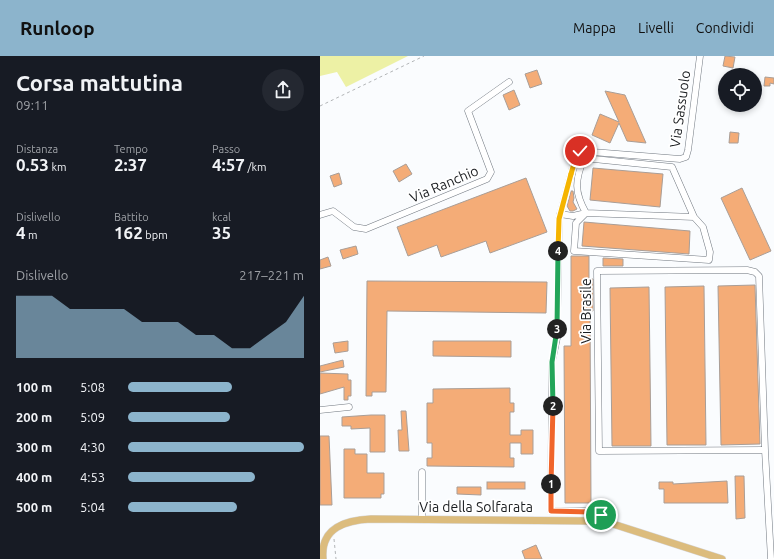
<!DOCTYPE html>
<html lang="it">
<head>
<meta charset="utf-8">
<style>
  body { margin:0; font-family:Ubuntu,sans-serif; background:#242831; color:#f1f3f6; height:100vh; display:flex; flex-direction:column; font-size:15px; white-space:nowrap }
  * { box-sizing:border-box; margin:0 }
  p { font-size:13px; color:#9ea1a6 }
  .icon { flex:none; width:22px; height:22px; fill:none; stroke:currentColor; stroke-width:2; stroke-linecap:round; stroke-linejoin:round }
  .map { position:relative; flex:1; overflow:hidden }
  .panel { display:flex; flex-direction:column; background:#171b24; width:320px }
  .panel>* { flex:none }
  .fabs { position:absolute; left:398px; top:12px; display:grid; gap:8px }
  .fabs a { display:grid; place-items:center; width:44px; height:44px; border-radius:50%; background:#171b24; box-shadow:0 2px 6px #0003; font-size:20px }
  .pin { position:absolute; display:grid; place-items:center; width:34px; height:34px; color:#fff; margin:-17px; border:2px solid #fff; border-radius:50%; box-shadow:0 1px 4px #0007 }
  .km { position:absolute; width:20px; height:20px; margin:-10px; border-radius:50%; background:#222; color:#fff; font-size:11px; line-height:20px; text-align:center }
  .round { display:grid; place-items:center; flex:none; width:42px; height:42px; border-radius:21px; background:#242831 }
  .headline { display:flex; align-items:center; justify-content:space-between; height:68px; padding:0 16px }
  h1 { font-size:22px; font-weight:600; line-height:30px }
  .metrics { display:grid; grid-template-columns:repeat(3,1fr); gap:6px; height:68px; padding:4px 16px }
  .metrics div { display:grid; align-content:center }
  .metrics b { font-size:17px; font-weight:600 }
  .metrics small { font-size:11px; font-weight:400 }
  .metrics p { font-size:11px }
  .chart { height:112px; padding:8px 16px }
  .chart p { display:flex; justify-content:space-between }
  .chart svg { width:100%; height:72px; margin-top:4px; fill:#8cb4cc; opacity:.7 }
  ul { padding:0 16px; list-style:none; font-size:13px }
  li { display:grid; grid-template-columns:64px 48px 1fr; align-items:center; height:30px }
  li i { height:10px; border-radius:5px; background:#8cb4cc }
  header { display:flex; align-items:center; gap:24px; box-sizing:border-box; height:56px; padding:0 20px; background:#8cb4cc; color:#111 }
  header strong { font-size:19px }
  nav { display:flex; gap:22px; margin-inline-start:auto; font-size:14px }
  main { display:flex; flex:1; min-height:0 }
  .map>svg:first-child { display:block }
  .green { fill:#edf1a5 }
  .building { fill:#f4ac77; stroke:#a99e97 }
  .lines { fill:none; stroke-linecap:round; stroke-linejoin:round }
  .minor-casing { stroke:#717880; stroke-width:7 }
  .major-casing { stroke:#d6d6d7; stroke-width:8 }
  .path { stroke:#b2b5b7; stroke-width:1; stroke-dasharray:3 3; stroke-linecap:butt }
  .minor { stroke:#fff; stroke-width:6 }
  .major { stroke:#dcbc7d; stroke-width:7 }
  .split-1-casing { stroke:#fff; stroke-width:8 }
  .split-2-casing { stroke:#fff; stroke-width:8 }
  .split-3-casing { stroke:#fff; stroke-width:8 }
  .split-4-casing { stroke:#fff; stroke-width:8 }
  .split-5-casing { stroke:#fff; stroke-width:8 }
  .split-6-casing { stroke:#fff; stroke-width:8 }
  .split-1 { stroke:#f0652b; stroke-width:5 }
  .split-2 { stroke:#f0652b; stroke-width:5 }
  .split-3 { stroke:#22a559; stroke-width:5 }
  .split-4 { stroke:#22a559; stroke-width:5 }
  .split-5 { stroke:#f5b400; stroke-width:5 }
  .split-6 { stroke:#f5b400; stroke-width:5 }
  .labels { text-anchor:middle; stroke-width:3.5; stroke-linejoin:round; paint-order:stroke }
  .street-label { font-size:14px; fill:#1a1d20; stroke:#fff }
</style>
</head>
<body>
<header>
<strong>Runloop</strong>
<nav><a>Mappa</a><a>Livelli</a><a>Condividi</a></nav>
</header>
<main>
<section class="panel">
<div class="headline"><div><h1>Corsa mattutina</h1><p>09:11</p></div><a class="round"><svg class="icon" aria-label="share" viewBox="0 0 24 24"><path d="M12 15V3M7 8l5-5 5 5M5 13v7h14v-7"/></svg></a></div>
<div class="metrics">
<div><p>Distanza</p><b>0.53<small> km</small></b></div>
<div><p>Tempo</p><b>2:37</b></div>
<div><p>Passo</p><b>4:57<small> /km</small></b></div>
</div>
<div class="metrics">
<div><p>Dislivello</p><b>4<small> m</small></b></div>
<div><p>Battito</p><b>162<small> bpm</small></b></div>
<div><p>kcal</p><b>35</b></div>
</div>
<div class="chart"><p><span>Dislivello</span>217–221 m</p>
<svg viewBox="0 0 160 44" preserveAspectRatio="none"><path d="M0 44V6L10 6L20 6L30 14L40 14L50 14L60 14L70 22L80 22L90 22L100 30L110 30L120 38L130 38L140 30L150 22L160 6V44z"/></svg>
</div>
<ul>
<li><b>100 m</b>5:08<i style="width:59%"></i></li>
<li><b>200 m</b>5:09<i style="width:58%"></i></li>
<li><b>300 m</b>4:30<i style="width:100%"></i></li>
<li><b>400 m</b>4:53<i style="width:72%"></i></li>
<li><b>500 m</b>5:04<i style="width:62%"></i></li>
</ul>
</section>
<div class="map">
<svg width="454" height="503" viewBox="0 0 454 503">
  <rect width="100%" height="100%" fill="#fafcfe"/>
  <path class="green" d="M0,0H88L26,31L17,16L0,20Z"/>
  <g class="building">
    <path d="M405,0L415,1L413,12L403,10Z"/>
    <path d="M217,14L222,28L210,32L205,18Z"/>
    <path d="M445,21L454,22V28L450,27V30H444Z"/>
    <path d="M194,34L200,49L189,54L183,39Z"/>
    <path d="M285,35L305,39L326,87L307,85L299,67L290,87L272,79L280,58L299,66Z"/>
    <path d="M410,76L419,77L418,87H409Z"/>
    <path d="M86,108L92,118L79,126L73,115Z"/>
    <path d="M273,112L343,118L340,151L270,144Z"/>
    <path d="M19,117L22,128L14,131L10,120Z"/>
    <path d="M206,122L227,176L170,197L166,185L121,201L117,189L88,200L77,171Z"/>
    <path d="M422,132L451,195L430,204L401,142Z"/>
    <path d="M251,135H253L254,142L253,146L257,153L253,155H250L247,150Z"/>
    <path d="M264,166L370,175L369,198L262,190Z"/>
    <path d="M36,190L38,198L23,203L20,194Z"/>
    <path d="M251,200H269V223H273V255H270L271,447H245L244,290H251Z"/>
    <path d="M8,201L11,210L0,213V204Z"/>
    <path d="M283,202L303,203V210H283Z"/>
    <path d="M47,225L227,226L226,257L67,255L66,336H52V340H46Z"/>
    <path d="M435,229L440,388L401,389L398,230Z"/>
    <path d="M384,230L386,389H347L345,231Z"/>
    <path d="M329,231L331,390H292L290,232Z"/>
    <path d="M28,285V295L15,297L13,287Z"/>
    <path d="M113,285H191V301L113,300Z"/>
    <path d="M23,304L24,311L0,316V310Z"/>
    <path d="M0,317L28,318V324H31V340H28V344H24V331L0,338Z"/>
    <path d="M190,332V347H194V356H190V379H201V374H213V398H201V387H190V402H194V411L107,410V402H112V387H107V347H113V333Z"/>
    <path d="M81,355H86L89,395H79L78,374H82Z"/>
    <path d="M51,359H65V396H50V372L31,373V370H22V361Z"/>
    <path d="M0,380H9L12,449H0Z"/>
    <path d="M24,393H35V398H47V417H64V438H61V442H24Z"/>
    <path d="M415,420H424L425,462L416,463Z"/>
    <path d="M407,425L408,447H344V433H339V426H353V428Z"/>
    <rect x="167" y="426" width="38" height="7"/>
    <path d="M137,431H161V439L137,438Z"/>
    <path d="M216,489L222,503H205L202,495Z"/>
  </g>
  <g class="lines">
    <g class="minor-casing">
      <g id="minor">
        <path d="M240,158L253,160L266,157L256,167L254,195L389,204L390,196L383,171L374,161L352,111L264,102C255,124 254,136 266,157L374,161"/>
        <path d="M0,159L13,155L34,171L46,173L167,123L171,116L148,55L189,26"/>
        <path d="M0,354L29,351"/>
        <path d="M445,394L279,395L277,215L427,214L435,216L439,220L445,394L451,503"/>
        <path d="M102,463V416"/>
        <path d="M293,468C272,450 257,455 231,455L232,306L237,282L239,163L256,99L260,95L360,103L366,101L368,94L380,0"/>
      </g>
    </g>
    <g class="major-casing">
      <path id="major" d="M3,503C0,471 27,464 51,463L274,465L293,468L402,503"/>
    </g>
    <g class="path">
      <path d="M0,50L104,0"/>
      <path d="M14,483L16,503"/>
    </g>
    <use href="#minor" class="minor"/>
    <use href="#major" class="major"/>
  </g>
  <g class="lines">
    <g class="split-1-casing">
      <path id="split-1" d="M231,428V455L270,456L281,459"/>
    </g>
    <g class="split-2-casing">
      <path id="split-2" d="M231,428L233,350"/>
    </g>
    <g class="split-3-casing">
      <path id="split-3" d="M233,350L232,306L237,273"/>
    </g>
    <g class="split-4-casing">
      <path id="split-4" d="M237,273L238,195"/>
    </g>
    <g class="split-5-casing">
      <path id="split-5" d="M238,195L239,163L251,118"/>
    </g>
    <g class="split-6-casing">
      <path id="split-6" d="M251,118L257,97L260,95"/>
    </g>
    <use href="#split-1" class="split-1"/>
    <use href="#split-2" class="split-2"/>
    <use href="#split-3" class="split-3"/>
    <use href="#split-4" class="split-4"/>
    <use href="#split-5" class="split-5"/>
    <use href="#split-6" class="split-6"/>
  </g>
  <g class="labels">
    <g class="street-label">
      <text transform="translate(360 53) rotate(-82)" y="5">Via Sassuolo</text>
      <text transform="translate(124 128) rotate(-23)" y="5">Via Ranchio</text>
      <text transform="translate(266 255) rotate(-90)" y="5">Via Brasile</text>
      <text x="156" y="456">Via della Solfarata</text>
    </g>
  </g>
</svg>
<div class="fabs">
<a><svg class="icon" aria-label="locate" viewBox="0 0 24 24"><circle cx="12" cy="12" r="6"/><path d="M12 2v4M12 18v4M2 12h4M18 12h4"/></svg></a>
</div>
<div class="pin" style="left:281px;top:459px;background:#1e9e55"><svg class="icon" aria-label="arrive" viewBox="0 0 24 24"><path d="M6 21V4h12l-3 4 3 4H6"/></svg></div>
<div class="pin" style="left:260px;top:95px;background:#d93025"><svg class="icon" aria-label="check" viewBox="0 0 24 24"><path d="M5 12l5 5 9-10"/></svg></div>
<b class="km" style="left:231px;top:428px">1</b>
<b class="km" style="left:233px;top:350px">2</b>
<b class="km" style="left:237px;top:273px">3</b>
<b class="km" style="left:238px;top:195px">4</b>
</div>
</main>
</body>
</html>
